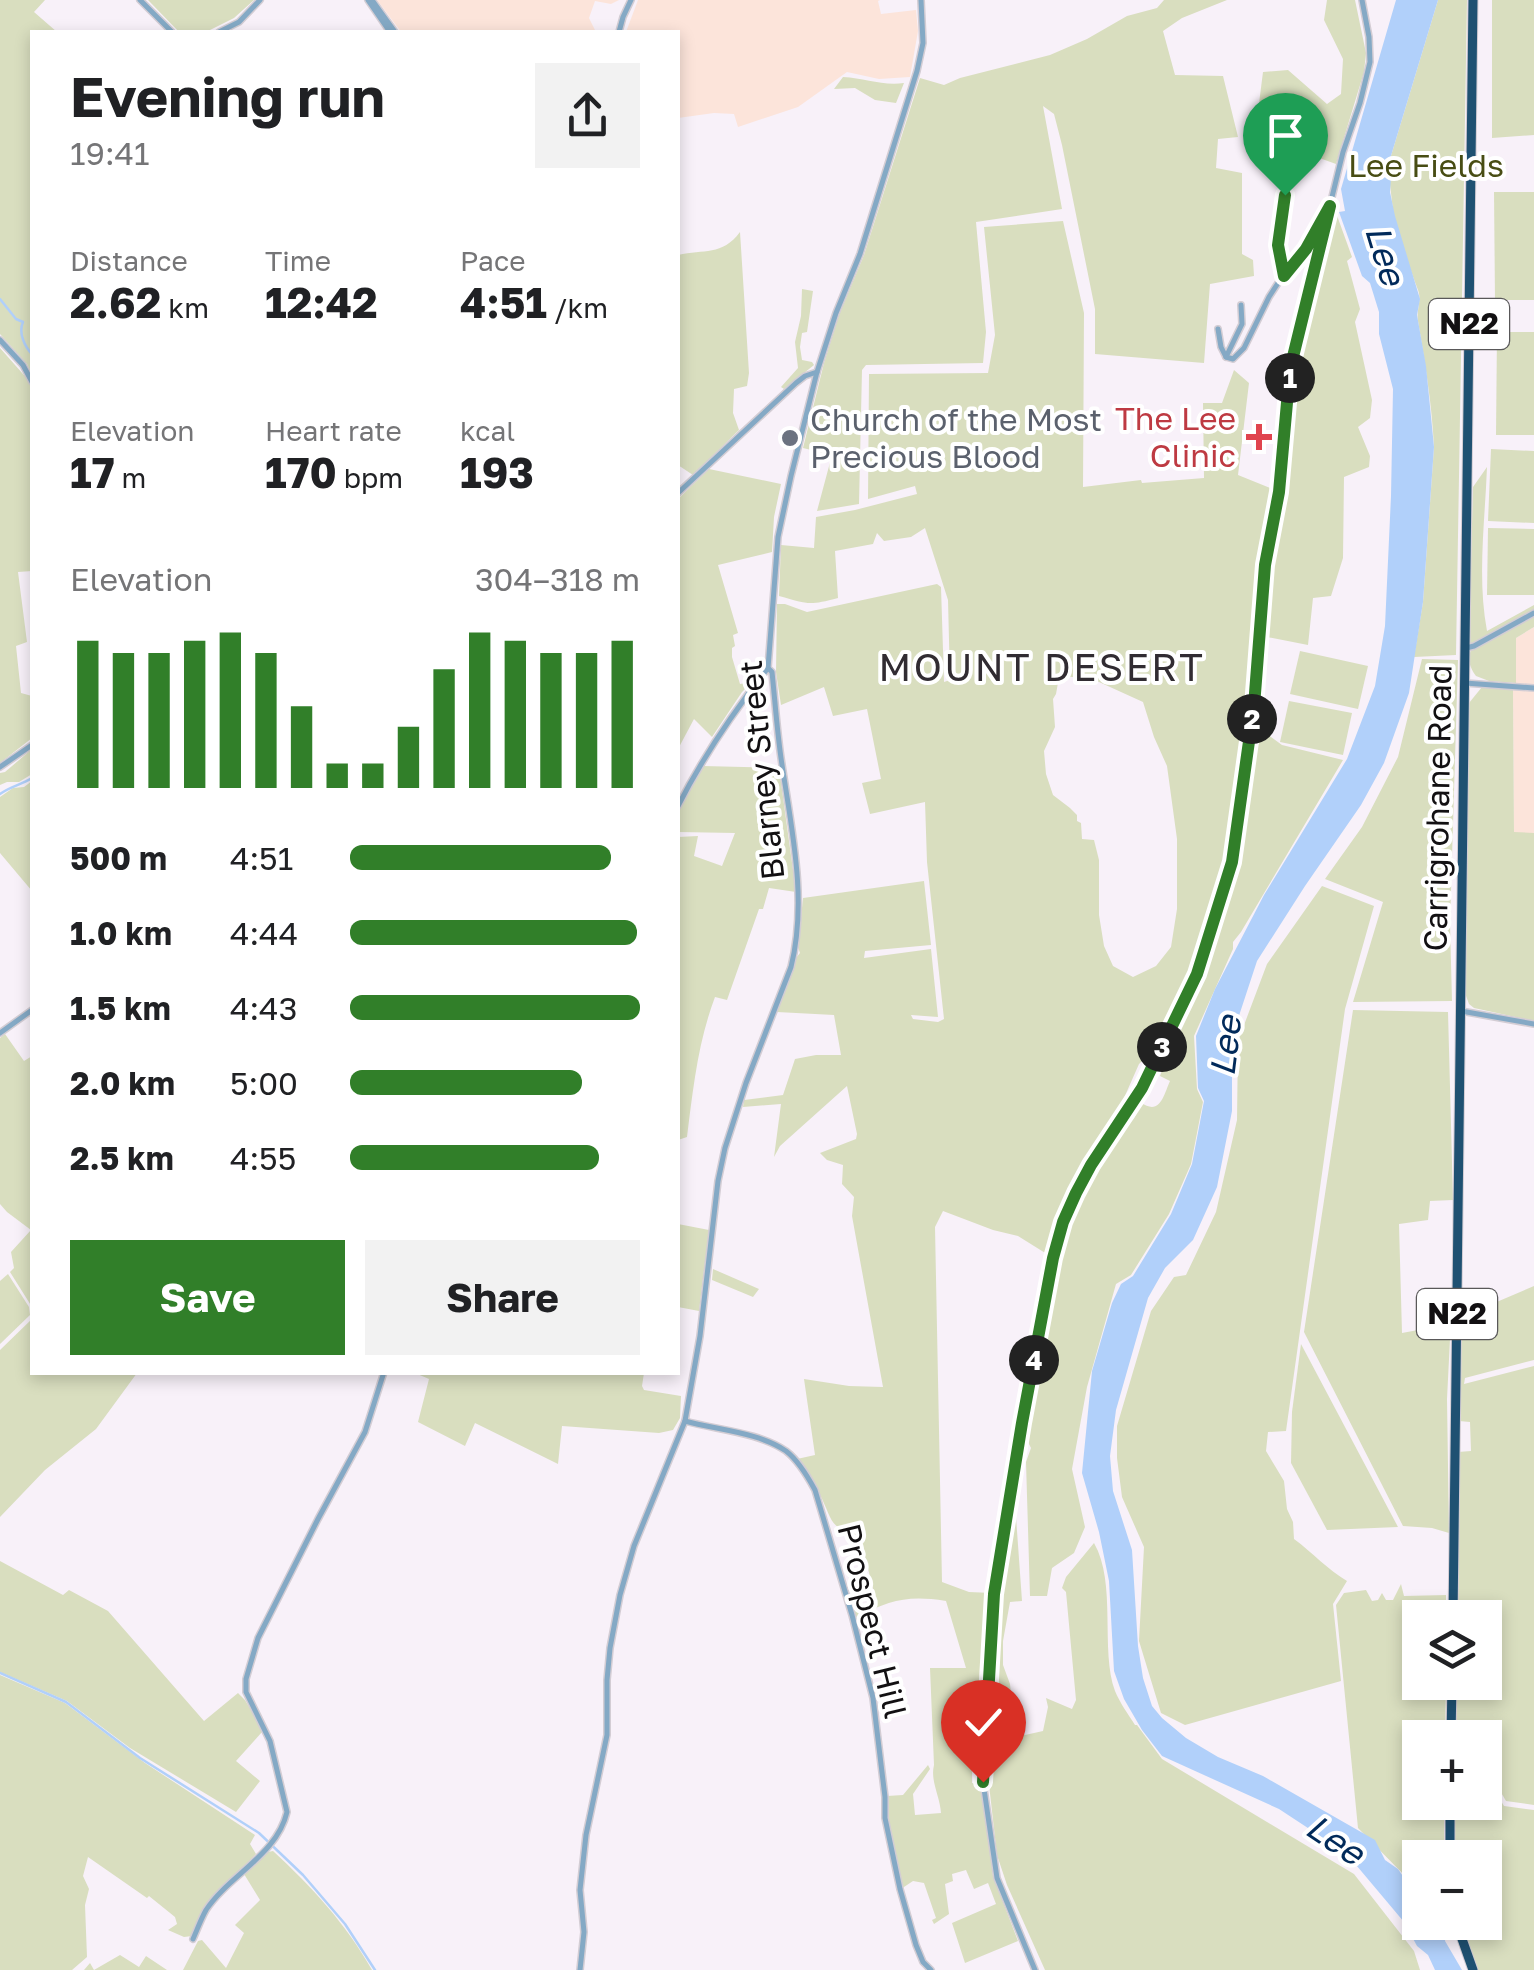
<!DOCTYPE html>
<html lang="en">
<head>
<meta charset="utf-8">
<style>
  body { margin:0; font-family:"Golos Text",sans-serif; background:#f2f2f2; color:#202124; height:100vh; display:flex; flex-direction:column; font-size:38px; white-space:nowrap }
  * { box-sizing:border-box; margin:0 }
  p { font-size:32px; color:#757577 }
  .icon { flex:none; width:55px; height:55px; fill:none; stroke:currentColor; stroke-width:2; stroke-linecap:round; stroke-linejoin:round }
  .map { position:relative; flex:1; overflow:hidden }
  .panel { position:absolute; left:30px; top:30px; width:650px; height:1345px; display:flex; flex-direction:column; background:#fff; border-radius:0px; box-shadow:0 5px 15px #0003 }
  .panel>* { flex:none }
  .fabs { position:absolute; left:1402px; top:1600px; display:grid; gap:20px }
  .fabs a { display:grid; place-items:center; width:100px; height:100px; border-radius:0px; background:#fff; box-shadow:0 5px 15px #0003; font-size:50px }
  .pin { position:absolute; display:grid; place-items:center; width:85px; height:85px; color:#fff; margin:-102px -42px; border-radius:50% 50% 50% 0; rotate:-45deg; box-shadow:0 0 10px #0007 }
  .pin .icon { rotate:45deg }
  .km { position:absolute; width:50px; height:50px; margin:-25px; border-radius:50%; background:#222; color:#fff; font-size:28px; line-height:50px; text-align:center }
  .round { display:grid; place-items:center; flex:none; width:105px; height:105px; border-radius:0px; background:#f2f2f2 }
  .head { display:flex; align-items:center; justify-content:space-between; height:170px; padding:0 40px }
  h1 { font-size:55px; font-weight:700; line-height:75px }
  .stats { display:grid; grid-template-columns:repeat(3,1fr); gap:15px; height:170px; padding:10px 40px }
  .stats div { display:grid; align-content:center }
  .stats b { font-size:42px; font-weight:700 }
  .stats small { font-size:28px; font-weight:400 }
  .stats p { font-size:28px }
  .chart { height:280px; padding:20px 40px }
  .chart p { display:flex; justify-content:space-between }
  .chart svg { width:100%; height:180px; margin-top:10px; stroke:#317f29; stroke-width:6 }
  .action { display:flex; gap:20px; margin-top:auto; padding:20px 40px }
  .action a { flex:1; height:115px; border-radius:0px; background:#317f29; color:#fff; font-size:40px; font-weight:700; line-height:115px; text-align:center }
  .action a+a { background:#f2f2f2; color:#202124 }
  ul { padding:0 40px; list-style:none; font-size:32px }
  li { display:grid; grid-template-columns:160px 120px 1fr; align-items:center; height:75px }
  li i { height:25px; border-radius:12px; background:#317f29 }
  .map>svg:first-child { display:block }
  .industrial { fill:#fce4da }
  .green { fill:#d9debf; fill-rule:evenodd }
  .water { fill:#b1d0fa }
  .lines { fill:none; stroke-linecap:round; stroke-linejoin:round }
  .stream { stroke:#b1d0fa; stroke-width:2.5 }
  .minor-casing { stroke:#d3cdd4; stroke-width:8 }
  .highway-casing { stroke:#d3cdd4; stroke-width:11 }
  .minor { stroke:#84a9c5; stroke-width:5 }
  .highway { stroke:#1f5172; stroke-width:9 }
  .route-casing { stroke:#fff; stroke-width:20 }
  .route { stroke:#317f29; stroke-width:12 }
  .health-dot { fill:#e0444e; stroke:#fff; stroke-width:4 }
  .worship-dot { fill:#6b7280; stroke:#fff; stroke-width:4 }
  .labels { text-anchor:middle; stroke-width:8; stroke-linejoin:round; paint-order:stroke }
  .shield { fill:#fff; stroke:#595859; stroke-width:2.5 }
  .shield-label { font-size:30px; font-weight:bold; fill:#121012 }
  .park-label { font-size:32px; fill:#484d14; stroke:#fff }
  .health-label { font-size:32px; fill:#be3a42; stroke:#fff; text-anchor:end }
  .worship-label { font-size:32px; fill:#5b616d; stroke:#fff; text-anchor:start }
  .street-label { font-size:32px; fill:#121012; stroke:#fff }
  .water-label { font-size:35px; font-style:italic; fill:#012a5a; stroke:#fff }
  .quarter-label { font-size:38px; letter-spacing:2.5px; fill:#312c32; stroke:#fff }
</style>
</head>
<body>
<div class="map">
<svg width="1534" height="1970" viewBox="0 0 1534 1970">
  <rect width="100%" height="100%" fill="#f8f1f9"/>
  <g class="industrial">
    <path d="M377,0H619L611,4L595,1L589,18L596,32H401Z"/>
    <path d="M638,0H880L878,1L881,14L916,10L918,31L910,77L879,79L847,72L798,107L738,127L734,114L714,113L678,118V32H626Z"/>
    <path d="M1534,627V833H1514L1513,689L1516,683V638Z"/>
  </g>
  <g class="green">
    <path d="M0,0H45L34,12L57,32H32V374L27,364L0,334Z"/>
    <path d="M148,0H254L234,18L206,32H179Z"/>
    <path d="M1164,0H1227L1182,18L1163,31L1175,75L1223,76L1238,137L1218,139L1216,168L1242,173V254L1253,260L1254,276L1210,284L1204,363L1095,354V309L1062,145L1054,114L1043,106L1062,209L976,222L986,332L983,363L866,365L862,370L859,504L817,511L832,455L803,448L824,363L839,315L864,255L920,78L944,85L960,78L1050,55L1087,39L1127,16L1157,8Z"/>
    <path d="M1327,0H1355L1366,53L1364,72L1336,164L1255,135L1263,72L1288,70L1327,104L1341,94L1343,59L1324,20Z"/>
    <path d="M1438,0H1467L1456,655L1414,657L1423,602L1434,447C1432,404 1425,363 1418,321C1416,311 1422,300 1418,290C1409,266 1400,240 1394,215C1391,199 1391,184 1387,169Z"/>
    <path d="M1492,0H1534V135L1492,138Z"/>
    <path d="M843,77C865,78 882,86 904,83L896,103L875,100L855,88L834,89Z"/>
    <path d="M1494,192H1534V300H1495Z"/>
    <path d="M1335,210L1352,257L1347,261L1360,309L1355,322L1372,400L1370,418L1358,427L1370,456L1369,467L1344,477L1343,558L1331,596L1313,598L1308,645L1262,636L1270,562L1285,480L1294,372Z"/>
    <path d="M1063,221L1084,313L1083,487L1141,480L1142,483L1204,478L1203,403H1222L1234,370L1249,383L1238,475L1275,490L1256,591L1250,640L1247,727L1228,867L1191,974L1153,1050L1139,1064L1113,1123L1072,1191L1059,1224L1050,1256L1018,1236L993,1230L943,1211L935,1227L942,1582L969,1592L992,1593L983,1721L972,1725V1783L982,1785L993,1876L1018,1941L965,1963L952,1923L996,1904L988,1883L974,1889L966,1870L952,1874L953,1881L945,1884L949,1914L934,1924L932,1920L936,1918L924,1883L913,1881L901,1889L887,1818V1796L903,1795L928,1765L930,1769L913,1794L915,1815L941,1813C940,1796 930,1781 934,1765L930,1668H966L946,1601C907,1595 891,1600 856,1617L853,1610L876,1601L860,1536C827,1528 833,1519 819,1493C812,1481 804,1470 797,1459L815,1455L804,1379L849,1386L883,1387L852,1216L854,1197L842,1184L843,1165L827,1160L820,1153L856,1139L857,1134L847,1086L780,1146L774,1157L781,1104L743,1107L744,1100L783,1095L795,1059L816,1055H841L834,1015L777,1012L796,958L800,953L798,947L803,898L924,881L931,945L865,951L864,958L931,949L938,1017L911,1015L913,1019L938,1022L944,1019L927,862L925,802L870,814L862,783L881,779L867,709L833,716L824,687L781,705L776,672L777,604H785L807,612L937,584L941,587L944,682L950,680L948,600L925,528L911,537L884,541L877,533L873,544L835,551L838,598C808,606 808,604 779,596L781,545L814,548L816,517L855,510L917,494L915,486L868,499L869,374L988,373L995,335L984,227ZM1059,677H1088L1143,702L1154,737L1167,766L1177,839V909L1171,947L1156,966L1133,977L1113,966L1104,946L1099,915V860L1094,840L1082,839L1081,823L1077,821V815L1070,808L1053,795L1046,774L1044,751L1055,727L1053,699L1056,694Z"/>
    <path d="M740,232L749,373L747,386L734,389L733,413L739,430L693,475L678,465V255C704,249 722,256 740,232Z"/>
    <path d="M802,289L813,291L807,332L802,333L800,347L802,360L812,362L814,365L784,389L781,387L798,368L795,342L801,316Z"/>
    <path d="M1497,332H1534V435H1496Z"/>
    <path d="M0,348L30,382L32,405V571L18,572L27,642L16,646L21,693L32,696V738L0,763Z"/>
    <path d="M1491,449L1534,451V523L1488,521Z"/>
    <path d="M1487,467C1485,521 1477,578 1487,631L1534,605V611L1473,644L1470,643L1469,636L1473,487Z"/>
    <path d="M709,469L781,484L774,517L772,552L718,565L738,633L733,635L735,646L732,648V657L740,684L746,683L748,686L742,692L712,737L694,719L678,749V499Z"/>
    <path d="M1488,528L1534,529V595H1487Z"/>
    <path d="M1534,615V627L1516,638V683L1489,681L1476,676C1470,668 1466,657 1472,649Z"/>
    <path d="M1300,651L1368,666L1358,709L1290,694Z"/>
    <path d="M1422,659L1458,660L1450,924L1452,1001L1353,1002L1383,902L1325,879L1362,827L1398,757Z"/>
    <path d="M1482,687L1513,689L1514,832L1534,833V1021L1474,1008L1469,1004L1465,993L1469,703Z"/>
    <path d="M1289,701L1352,713L1343,755L1280,742Z"/>
    <path d="M1258,712L1266,714L1267,734L1282,745L1343,760L1241,932L1233,942V949L1194,1036L1197,1089L1203,1102L1191,1164L1169,1214L1131,1275L1116,1284L1087,1387L1072,1469L1085,1527L1074,1553L1052,1568L1047,1596H1030L1026,1462L1031,1448L1026,1438L1056,1261L1080,1195L1120,1126C1132,1126 1138,1114 1140,1102C1160,1116 1163,1097 1170,1081L1160,1076L1173,1041L1202,979L1214,933L1233,877Z"/>
    <path d="M32,749V774L19,782H7L0,785V773L5,772Z"/>
    <path d="M703,766L779,768L796,892L769,888L763,909H759L727,1000L715,997C698,1042 693,1089 687,1137L678,1140V837L698,836L694,856L722,866L735,833L678,832V811Z"/>
    <path d="M32,781V891L0,853V797L13,788L24,787Z"/>
    <path d="M1322,886L1374,906L1345,1009L1286,1431L1268,1432L1266,1451L1284,1481L1287,1509L1293,1522L1294,1539C1313,1553 1328,1570 1347,1581L1333,1604L1341,1681L1185,1725L1161,1713L1139,1641L1144,1547L1122,1497L1117,1458V1426L1151,1311L1174,1277L1186,1275L1216,1212L1237,1120L1238,1041L1267,964Z"/>
    <path d="M1353,1010L1448,1012L1453,1200L1430,1201L1428,1220L1399,1224L1402,1333L1418,1330L1451,1319L1447,1399L1449,1533L1432,1528L1403,1526L1304,1332Z"/>
    <path d="M5,1034L24,1061L32,1056V1307L10,1272L14,1268L11,1252L31,1230L7,1212L0,1204V1038Z"/>
    <path d="M678,1224L709,1230L699,1311L678,1307Z"/>
    <path d="M713,1269L759,1289L753,1297L712,1280Z"/>
    <path d="M8,1274L29,1307L30,1315L0,1344V1281Z"/>
    <path d="M1534,1286V1360L1465,1378L1464,1384L1534,1366V1805L1506,1801L1499,1789L1495,1791L1504,1806L1534,1810V1970H1478L1461,1923L1485,1922V1858H1452L1453,1803L1485,1802V1738L1454,1737L1455,1683L1485,1682V1618L1456,1617L1458,1452L1471,1451L1470,1422L1459,1421V1318Z"/>
    <path d="M32,1319V1372L137,1373L96,1429L45,1470L0,1517V1350Z"/>
    <path d="M1301,1344L1398,1527L1327,1530L1291,1463L1292,1412Z"/>
    <path d="M415,1373H644L642,1386L644,1390L681,1396L680,1418L673,1430L659,1433L562,1426L558,1464L475,1423L465,1446L418,1422L429,1379Z"/>
    <path d="M1015,1503L1022,1601L1010,1602L1003,1641V1665L1010,1684L1014,1725L1025,1735L1043,1731L1048,1707L1046,1698L1072,1709L1076,1700L1066,1592L1062,1588L1066,1577L1094,1543C1117,1583 1100,1650 1115,1691C1120,1703 1128,1714 1135,1725H1137L1162,1759L1354,1874L1414,1951L1420,1970H1045L1007,1885L997,1855L988,1776L996,1594Z"/>
    <path d="M0,1561L63,1595L69,1590L108,1611L204,1721L238,1693L245,1700L265,1733L262,1732L236,1761L260,1781L236,1812L130,1748L67,1701L0,1672Z"/>
    <path d="M1401,1584L1404,1596L1446,1595V1617L1420,1618V1682L1446,1683L1445,1737L1420,1738V1802L1444,1803V1857L1420,1858V1894L1410,1881L1358,1828L1336,1605L1344,1593L1366,1590L1372,1601L1378,1600L1382,1593L1386,1600H1393Z"/>
    <path d="M0,1675L65,1703L145,1763L255,1835L250,1844L256,1854L204,1908L192,1936L184,1937L168,1930L177,1924L175,1917L149,1896L147,1898L88,1857L83,1876L89,1889L85,1905L87,1957L72,1970H0Z"/>
    <path d="M273,1851C312,1887 346,1924 372,1970H183L198,1941L202,1940L226,1968L244,1933L235,1925L260,1900L244,1874L268,1852Z"/>
    <path d="M120,1955L139,1967L146,1956L167,1970H84L90,1963L94,1970Z"/>
  </g>
  <path class="water" d="M1396,0H1438L1387,169L1391,178L1390,192L1395,216L1420,299L1417,315L1426,366L1434,447L1423,602L1409,693L1384,763L1361,805L1305,886L1257,961L1232,1037V1111L1217,1187L1193,1240L1165,1268L1148,1298L1116,1410L1110,1456L1113,1491L1132,1550L1138,1646L1143,1678L1152,1706L1162,1718L1186,1738L1218,1757L1263,1776L1375,1840L1385,1860L1398,1869L1420,1901V1922L1437,1923L1446,1934L1445,1941L1462,1970H1435L1428,1955L1417,1946L1404,1922L1346,1853L1279,1809L1162,1756L1142,1730L1124,1699L1114,1671L1109,1581L1099,1532L1082,1473L1092,1371L1112,1303L1121,1284L1133,1276L1171,1214L1192,1164L1204,1101L1198,1088L1196,1036L1215,989L1264,895L1347,759L1375,686L1385,626L1391,496L1393,389L1379,334V312L1370,283L1362,276L1339,212L1345,211L1341,189Z"/>
  <g class="lines">
    <g class="stream">
      <path d="M0,299L16,319L23,322C18,333 25,347 32,354"/>
      <path d="M0,794C11,786 21,785 32,778"/>
      <path d="M0,1673L66,1702L140,1758L259,1833L303,1875L345,1924L375,1970"/>
    </g>
    <g class="minor-casing">
      <g id="minor">
        <path d="M140,0L172,32"/>
        <path d="M368,0L390,32"/>
        <path d="M372,0L395,32"/>
        <path d="M219,32L239,22L260,0"/>
        <path d="M619,32L623,17L631,0"/>
        <path d="M1281,157L1288,169L1278,245L1283,276"/>
        <path d="M1241,305L1242,324L1226,357L1233,359L1244,348L1269,297L1280,280L1306,249L1326,213"/>
        <path d="M1218,329L1221,347L1226,357"/>
        <path d="M0,340L23,365L32,382"/>
        <path d="M678,493L796,383L805,376L817,372"/>
        <path d="M1466,648L1474,646L1534,613"/>
        <path d="M1465,683L1534,688"/>
        <path d="M0,767L32,745"/>
        <path d="M678,806C703,757 734,711 768,668"/>
        <path d="M1461,1011L1534,1024"/>
        <path d="M0,1033L32,1010"/>
        <path d="M685,1421C717,1430 758,1432 786,1451C799,1461 808,1477 815,1490L852,1615L873,1698L885,1797V1818L900,1889L916,1945L923,1962L931,1970"/>
        <path d="M193,1939C197,1930 201,1919 206,1910C229,1875 277,1855 287,1812L270,1741L246,1692V1679L258,1638L318,1519L365,1432L384,1372"/>
        <path d="M580,1970L584,1932L580,1890L586,1835L607,1735V1680L610,1648L620,1595L634,1546L685,1421L700,1336L718,1181L725,1148L746,1083L791,967C808,899 791,827 781,758C777,730 775,701 772,672L768,668L778,537L791,476L817,372L836,313L860,254L917,71L923,43L921,0"/>
        <path d="M1035,1970L997,1878L983,1782L994,1595L1015,1467L1053,1258L1063,1222L1076,1193L1091,1165L1142,1088L1197,974L1233,862L1254,707L1265,565L1279,492L1290,369L1343,152L1360,103L1370,62L1369,37L1362,0"/>
      </g>
    </g>
    <g class="highway-casing">
      <g id="highway">
        <path d="M1453,1618L1473,0"/>
        <path d="M1451,1738L1452,1682"/>
        <path d="M1450,1858V1802"/>
        <path d="M1456,1922L1473,1970"/>
      </g>
    </g>
    <use href="#minor" class="minor"/>
    <use href="#highway" class="highway"/>
  </g>
  <g class="lines">
    <g class="route-casing">
      <path id="route" d="M983,1782L994,1594L1022,1423L1053,1258L1063,1222L1076,1193L1091,1165L1142,1088L1197,974L1232,862L1254,706L1265,565L1279,492L1290,369L1330,206L1306,249L1284,276L1278,245L1285,195"/>
    </g>
    <use href="#route" class="route"/>
  </g>
  <path class="health-dot" d="M1254 422h10v10h10v10h-10v10h-10v-10h-10v-10h10z"/>
  <circle class="worship-dot" cx="790" cy="438" r="10"/>
  <g class="labels">
    <g class="shield">
      <rect x="1429" y="299" width="80" height="50" rx="8"/>
      <rect x="1417" y="1289" width="80" height="50" rx="8"/>
    </g>
    <g class="shield-label">
      <text x="1469" y="334">N22</text>
      <text x="1457" y="1324">N22</text>
    </g>
    <g class="park-label">
      <text x="1426" y="177">Lee Fields</text>
    </g>
    <g class="health-label">
      <text x="1236" y="430">The Lee<tspan x="1236" dy="37">Clinic</tspan></text>
    </g>
    <g class="worship-label">
      <text x="810" y="431">Church of the Most<tspan x="810" dy="37">Precious Blood</tspan></text>
    </g>
    <g class="street-label">
      <text transform="translate(762 770) rotate(-96)" y="11">Blarney Street</text>
      <text transform="translate(1438 808) rotate(-89)" y="11">Carrigrohane Road</text>
      <text transform="translate(872 1621) rotate(76)" y="11">Prospect Hill</text>
    </g>
    <g class="water-label">
      <text transform="translate(1385 255) rotate(73)" y="12">Lee</text>
      <text transform="translate(1226 1046) rotate(-83)" y="12">Lee</text>
      <text transform="translate(1335 1840) rotate(34)" y="12">Lee</text>
    </g>
    <g class="quarter-label">
      <text x="1042" y="681">MOUNT DESERT</text>
    </g>
  </g>
</svg>
<div class="fabs">
<a><svg class="icon" aria-label="layers" viewBox="0 0 24 24"><path d="M12 4l9 5-9 5-9-5zM3 14l9 5 9-5"/></svg></a>
<a>+</a>
<a>−</a>
</div>
<div class="pin" style="left:1285px;top:195px;background:#1e9e55"><svg class="icon" aria-label="arrive" viewBox="0 0 24 24"><path d="M6 21V4h12l-3 4 3 4H6"/></svg></div>
<div class="pin" style="left:983px;top:1782px;background:#d93025"><svg class="icon" aria-label="check" viewBox="0 0 24 24"><path d="M5 12l5 5 9-10"/></svg></div>
<b class="km" style="left:1290px;top:378px">1</b>
<b class="km" style="left:1252px;top:719px">2</b>
<b class="km" style="left:1162px;top:1047px">3</b>
<b class="km" style="left:1034px;top:1360px">4</b>
<section class="panel">
<div class="head"><div><h1>Evening run</h1><p>19:41</p></div><a class="round"><svg class="icon" aria-label="share" viewBox="0 0 24 24"><path d="M12 15V3M7 8l5-5 5 5M5 13v7h14v-7"/></svg></a></div>
<div class="stats">
<div><p>Distance</p><b>2.62<small> km</small></b></div>
<div><p>Time</p><b>12:42</b></div>
<div><p>Pace</p><b>4:51<small> /km</small></b></div>
</div>
<div class="stats">
<div><p>Elevation</p><b>17<small> m</small></b></div>
<div><p>Heart rate</p><b>170<small> bpm</small></b></div>
<div><p>kcal</p><b>193</b></div>
</div>
<div class="chart"><p><span>Elevation</span>304–318 m</p>
<svg viewBox="0 0 160 44" preserveAspectRatio="none"><path d="M5 44V8M15 44V11M25 44V11M35 44V8M45 44V6M55 44V11M65 44V24M75 44V38M85 44V38M95 44V29M105 44V15M115 44V6M125 44V8M135 44V11M145 44V11M155 44V8"/></svg>
</div>
<ul>
<li><b>500 m</b>4:51<i style="width:90%"></i></li>
<li><b>1.0 km</b>4:44<i style="width:99%"></i></li>
<li><b>1.5 km</b>4:43<i style="width:100%"></i></li>
<li><b>2.0 km</b>5:00<i style="width:80%"></i></li>
<li><b>2.5 km</b>4:55<i style="width:86%"></i></li>
</ul>
<div class="action"><a>Save</a><a>Share</a></div>
</section>
</div>
</body>
</html>
